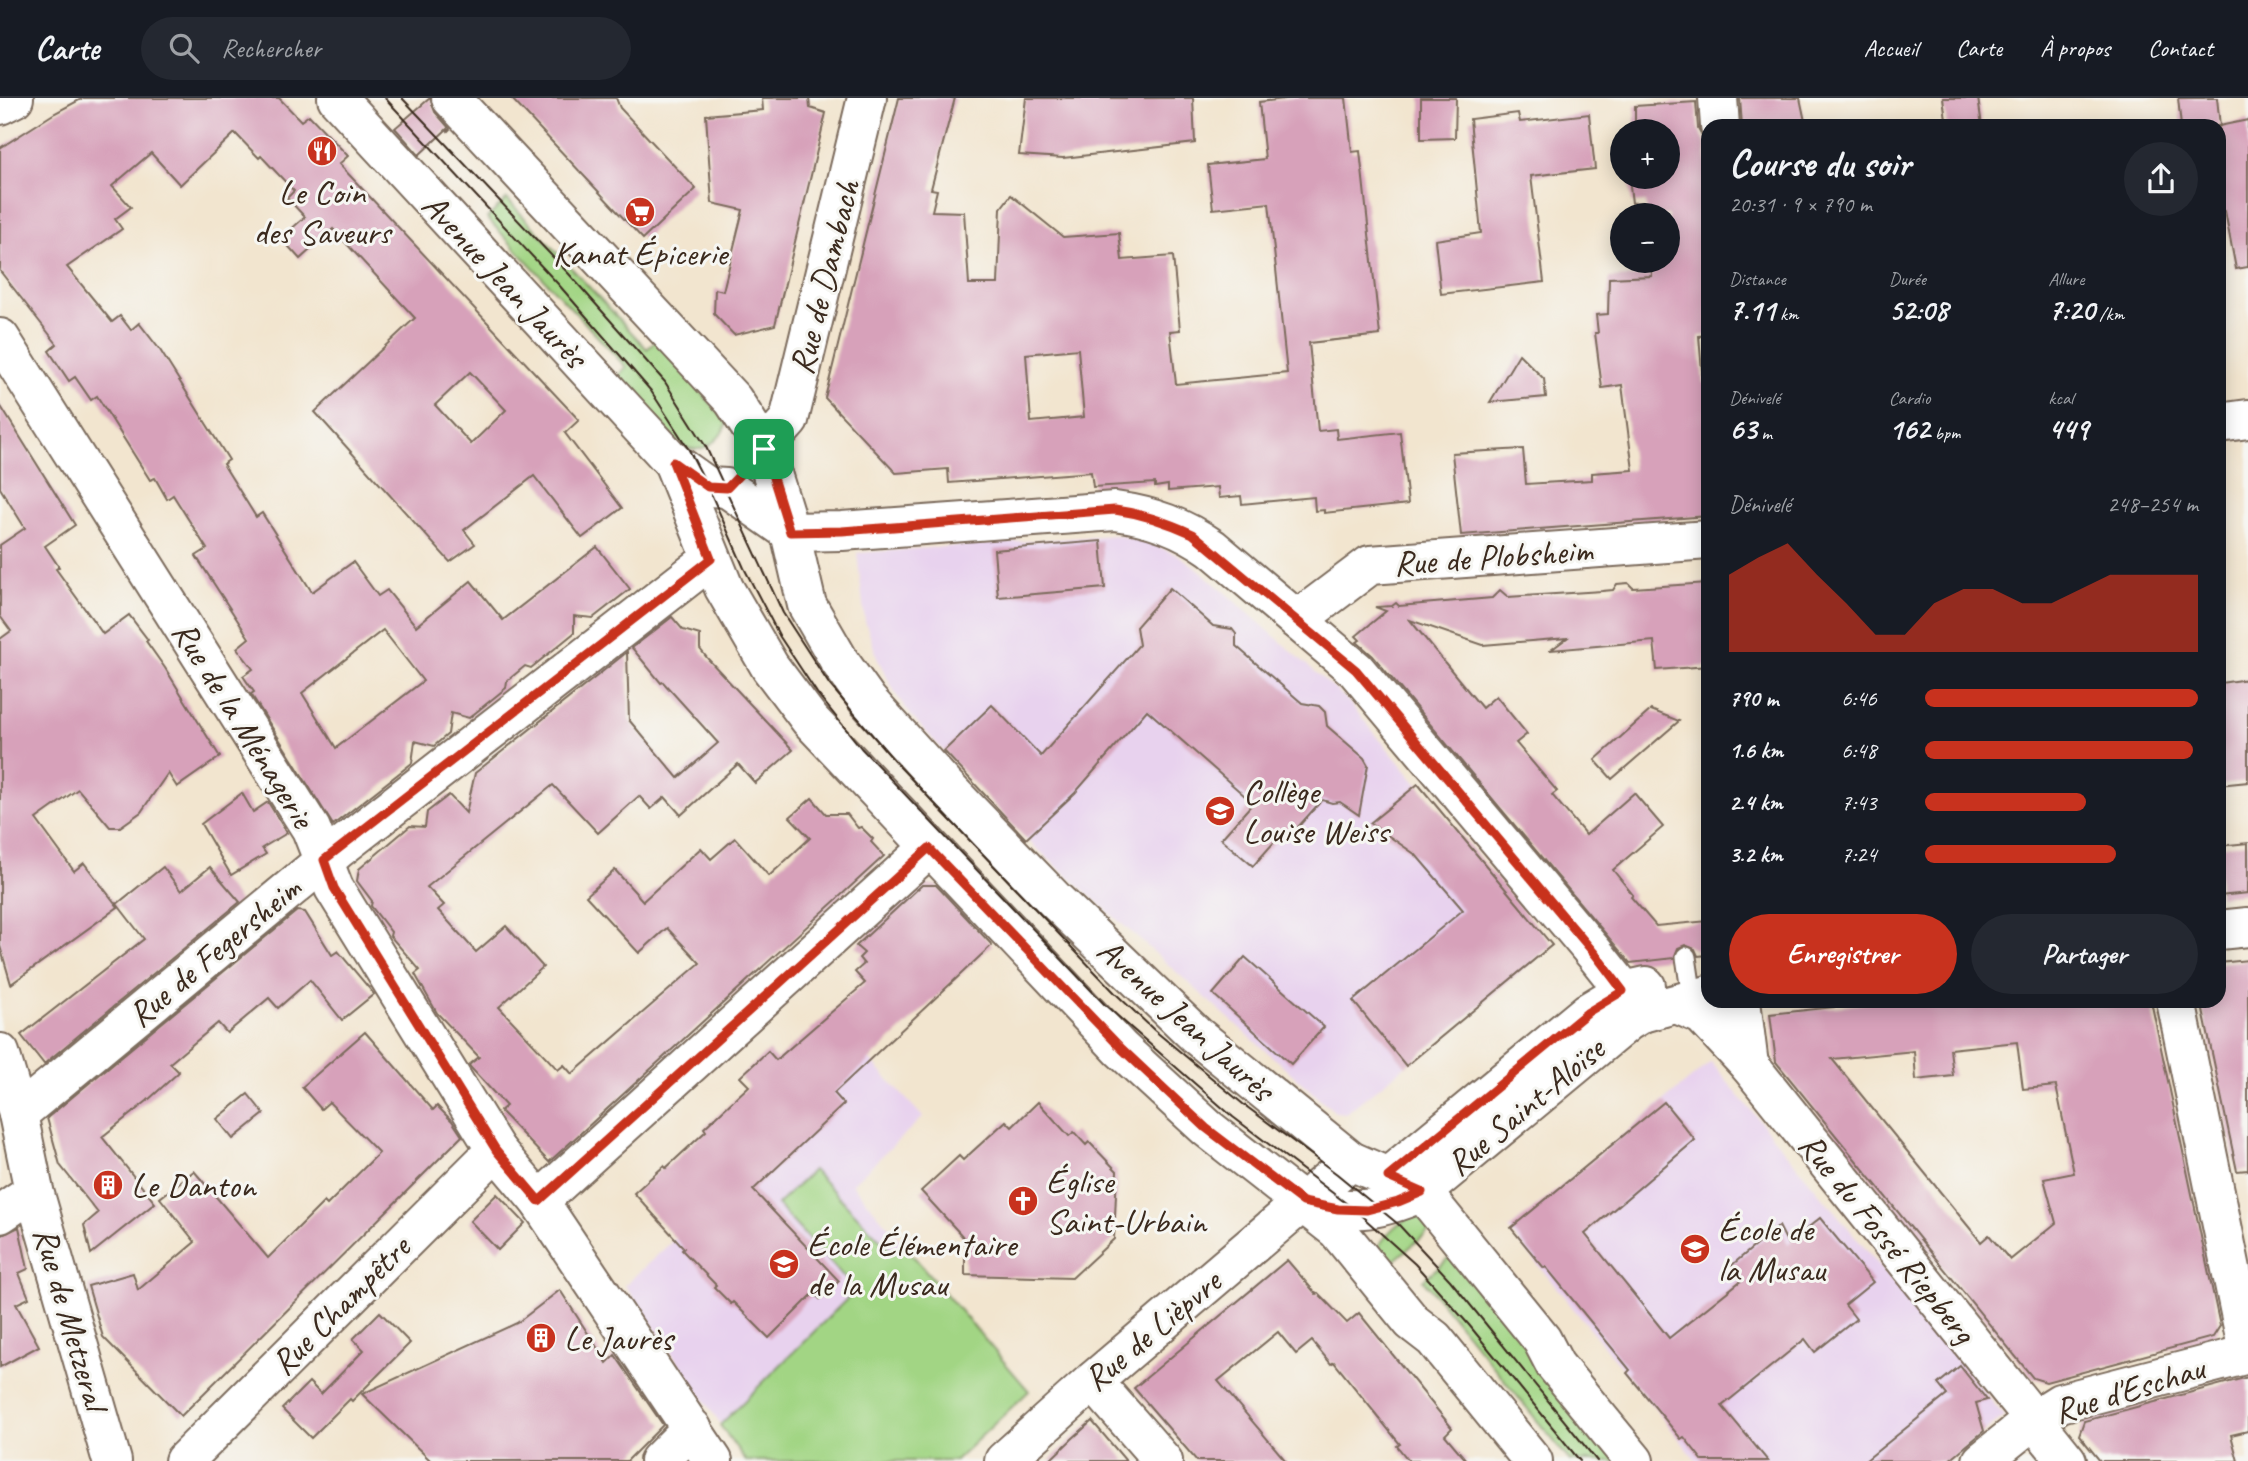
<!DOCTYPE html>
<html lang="fr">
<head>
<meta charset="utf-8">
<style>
  body { margin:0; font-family:Caveat,sans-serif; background:#242831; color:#f1f3f6; height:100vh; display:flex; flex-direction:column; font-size:26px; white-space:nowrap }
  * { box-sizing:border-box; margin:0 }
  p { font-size:23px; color:#9ea1a6 }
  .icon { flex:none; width:38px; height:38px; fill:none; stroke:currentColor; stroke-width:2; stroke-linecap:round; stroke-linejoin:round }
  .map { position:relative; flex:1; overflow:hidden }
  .drawer { position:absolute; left:1701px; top:21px; width:525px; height:889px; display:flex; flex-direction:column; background:#171b24; border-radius:21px; box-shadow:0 4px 18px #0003 }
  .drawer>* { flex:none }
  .controls { position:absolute; left:1610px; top:21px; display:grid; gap:14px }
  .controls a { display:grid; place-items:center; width:70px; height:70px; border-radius:50%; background:#171b24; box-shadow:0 4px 18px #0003; font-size:35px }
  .pin { position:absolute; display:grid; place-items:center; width:60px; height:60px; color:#fff; margin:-30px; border-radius:14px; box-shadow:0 4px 10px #0006 }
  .round { display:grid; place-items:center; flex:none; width:74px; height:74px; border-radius:37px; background:#242831 }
  .headline { display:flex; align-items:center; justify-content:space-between; height:119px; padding:0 28px }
  h1 { font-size:38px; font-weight:800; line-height:52px }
  .metrics { display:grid; grid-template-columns:repeat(3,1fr); gap:10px; height:119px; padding:7px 28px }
  .metrics div { display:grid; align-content:center }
  .metrics b { font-size:30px; font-weight:800 }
  .metrics small { font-size:19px; font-weight:400 }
  .metrics p { font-size:19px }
  .chart { height:196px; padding:14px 28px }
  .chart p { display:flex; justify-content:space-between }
  .chart svg { width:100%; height:126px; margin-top:7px; fill:#c8321e; opacity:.7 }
  .primary-button { display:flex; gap:14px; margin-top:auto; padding:14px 28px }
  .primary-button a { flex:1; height:80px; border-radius:42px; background:#c8321e; color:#fff; font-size:28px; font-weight:800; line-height:80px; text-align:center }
  .primary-button a+a { background:#242831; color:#f1f3f6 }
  ul { padding:0 28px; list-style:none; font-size:23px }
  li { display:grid; grid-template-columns:112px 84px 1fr; align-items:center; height:52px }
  li i { height:18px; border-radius:9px; background:#c8321e }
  header { display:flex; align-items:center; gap:42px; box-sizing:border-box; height:98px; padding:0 35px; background:#171b24; border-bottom:2px solid #363941 }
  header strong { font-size:33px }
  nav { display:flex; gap:38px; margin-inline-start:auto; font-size:24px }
  .search { width:490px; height:63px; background:#242831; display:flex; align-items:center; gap:18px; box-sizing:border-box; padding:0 24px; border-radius:38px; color:#9ea1a6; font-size:26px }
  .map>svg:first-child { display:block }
  .built { fill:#e8d2ee }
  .green { fill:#a2d584; stroke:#6e8051; stroke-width:2 }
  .building { fill:#d7a1ba; fill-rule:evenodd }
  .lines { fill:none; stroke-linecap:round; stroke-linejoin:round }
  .lane-casing { stroke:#7b6b5c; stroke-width:23 }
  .street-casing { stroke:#7b6b5c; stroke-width:42 }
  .secondary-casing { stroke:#7b6b5c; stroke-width:42 }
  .lane { stroke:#fff; stroke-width:19 }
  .street { stroke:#fff; stroke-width:38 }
  .secondary { stroke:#fff; stroke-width:38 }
  .tram { stroke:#3b2a1e; stroke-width:2 }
  .route-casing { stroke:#fff; stroke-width:14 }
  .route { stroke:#c8321e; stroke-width:9 }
  .labels { text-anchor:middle; stroke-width:6; stroke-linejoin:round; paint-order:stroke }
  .poi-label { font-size:35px; fill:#3b2a1e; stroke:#f6f6f2; text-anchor:start }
  .street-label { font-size:35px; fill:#3b2a1e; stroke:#f6f6f2 }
</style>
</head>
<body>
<header>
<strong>Carte</strong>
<div class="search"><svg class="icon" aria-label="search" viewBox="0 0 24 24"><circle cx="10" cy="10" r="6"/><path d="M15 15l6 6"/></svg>Rechercher</div>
<nav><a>Accueil</a><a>Carte</a><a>À propos</a><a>Contact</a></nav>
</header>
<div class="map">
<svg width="2248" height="1363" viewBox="0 0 2248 1363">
  <rect width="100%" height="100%" fill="#f6f6f2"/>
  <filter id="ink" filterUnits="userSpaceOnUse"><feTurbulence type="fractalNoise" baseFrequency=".0143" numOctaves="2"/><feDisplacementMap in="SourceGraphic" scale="14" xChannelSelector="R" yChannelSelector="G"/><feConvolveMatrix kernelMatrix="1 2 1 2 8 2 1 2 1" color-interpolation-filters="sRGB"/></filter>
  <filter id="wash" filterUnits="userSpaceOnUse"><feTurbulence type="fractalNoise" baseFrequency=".00686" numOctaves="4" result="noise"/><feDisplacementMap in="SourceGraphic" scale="28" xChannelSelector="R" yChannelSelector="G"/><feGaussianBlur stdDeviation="1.57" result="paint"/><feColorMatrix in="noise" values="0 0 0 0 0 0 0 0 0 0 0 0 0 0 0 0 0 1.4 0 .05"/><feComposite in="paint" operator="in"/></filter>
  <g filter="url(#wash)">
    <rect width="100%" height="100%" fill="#f2e5cf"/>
    <g class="built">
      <path d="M1115,437L1142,442L1180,458L1198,471L1347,602L1552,847L1447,935L1346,1015L1335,1014L1026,741L913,620L897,598L878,562L865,523L857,455Z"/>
      <path d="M869,961L923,1019L852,1086L1029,1293L955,1363H746L625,1187Z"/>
      <path d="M1711,964L2004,1318L1949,1363H1697L1509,1131Z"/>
    </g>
    <g class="green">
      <path d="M507,101L647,251L657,242L727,324C721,343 701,358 682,348L617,279L626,269L487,120Z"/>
      <path d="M813,1072L893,1155L903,1146L1029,1293L955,1363H746L720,1327L856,1192L777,1107Z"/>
      <path d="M1415,1117L1422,1120L1433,1130L1391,1165L1378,1149C1388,1134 1398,1123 1415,1117Z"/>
      <path d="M1454,1156L1623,1363H1570L1423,1182Z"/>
    </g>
    <g id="blocks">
      <g class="building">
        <path d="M83,0H279L301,23L309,17L348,58L339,66L579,322L565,335L622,410L582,440L534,378L464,432L475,446L450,464L315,314L415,220L333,131L300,161L281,140L305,119L287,100L294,93L261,58L259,60L235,35L180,87L151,55L112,88L131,109L115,121L122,131L67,169L112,224L120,218L131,232L139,225L160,252L229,362L223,366L256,419L262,415L312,494L353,464L378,498L387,492L416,528L471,483L503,522L597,449L630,491L593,520L574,518V535L531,570L525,568L507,583L506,590L469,620L451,615L448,636L434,648L415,643L412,665L333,727L251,596L254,594L243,578L253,571L237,550L249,540L196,458L207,451L173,397L167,401L155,380L150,382L97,298L91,302L75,279L69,283L49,253L57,246L0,173V50L55,15ZM470,274L506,312L471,346L435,307ZM383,532L423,583L336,650L302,595Z"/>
        <path d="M430,0L435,14L450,31L448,33L447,31L419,57L395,30Z"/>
        <path d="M511,0H616L620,10L696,91L643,141Z"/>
        <path d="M762,0H809L810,10L826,15L775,227L734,237L714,216L715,191L723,193L743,112L712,105L706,17L763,12Z"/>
        <path d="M899,0H955L931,91L937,92L932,113L964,114L969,186H998L1001,110L1011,97L1063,139L1119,135L1122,162L1173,158L1180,232L1170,233L1176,286L1287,275L1269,105L1213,111L1208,67L1265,61L1259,4L1293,0H1346L1352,54L1360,53L1380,237L1309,245L1318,333L1336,331L1337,341L1400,334L1408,406L1324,415V412L1315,413L1314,399L1242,406L1241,398L1219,400L1218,389L1168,393V387L1155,389V385L1093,389L1091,374L949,385L948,371L896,375L825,300ZM1078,251L1084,319L1031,324L1026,256Z"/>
        <path d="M1026,0H1193L1195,45L1063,60L1019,57Z"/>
        <path d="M1421,0H1456L1455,40L1421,41Z"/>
        <path d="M1740,0H1800L1806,28H1742Z"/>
        <path d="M1943,0H1978L1982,28H1947Z"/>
        <path d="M2178,0H2217L2220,28H2181Z"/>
        <path d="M1696,4L1698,30L1705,43L1708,82V237L1699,238L1703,285H1708V418L1461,437L1452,355L1523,351L1526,386L1592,382V375L1633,372L1622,287L1602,290L1595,235H1598L1596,217L1608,216L1609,180L1652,178L1651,163H1668V117H1647L1646,104L1632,105L1629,79H1668V33H1661V28H1635V8Z"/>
        <path d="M1518,15L1520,24L1589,16L1595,71L1531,78L1544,184L1441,196L1435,142L1481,135L1470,21Z"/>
        <path d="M2248,22V169L2236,171L2225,113L2219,115V28Z"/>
        <path d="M1519,256L1544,281L1546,299L1490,304Z"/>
        <path d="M0,307L75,427L45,448L59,469L56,471L103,536L129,517L148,542L146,543L165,570L220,659L177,689L168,675L141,714L120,729H110L78,691L36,721L74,773L84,765L118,809L11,886L0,848V541L11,533L0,518V447L25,430L0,390Z"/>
        <path d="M1101,443L1105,490L998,499L994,452Z"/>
        <path d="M1628,485L1633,490L1708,485V568L1657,572L1654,543L1551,552L1567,540L1483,547L1410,522L1482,610L1496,598L1527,636L1516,645L1557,693L1552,697L1586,737L1634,695L1663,729L1613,772L1633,797L1631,799L1656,828L1708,823V857L1698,858L1695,851L1685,847L1678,850L1674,860L1630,865L1373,558L1357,544L1360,542L1356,538L1386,513L1375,509L1392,508L1396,505L1399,508L1492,500L1500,492L1508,499L1602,493L1613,492L1617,486Z"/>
        <path d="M1170,490L1213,528L1232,531L1236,536V548L1302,605L1319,608L1325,614L1327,628L1364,660L1368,667L1359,717L1340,704L1332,705L1322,702L1290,738L1284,733L1253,768L1221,741L1253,705L1147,612L1075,695L1026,741L944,653L992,607L1041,658L1139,547L1136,529Z"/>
        <path d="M672,519L683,532L700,537V551L708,561L793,652L755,685L738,666L681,717L665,699L651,711L639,698L598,735L553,687L427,789L444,807L438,812L476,854L506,828L543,869L499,909L558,972L564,967L572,976L700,865L667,830L639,855L586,798L615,772L643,803L701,750L711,761L735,740L769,778L810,740L790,719L812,700L826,716H847L858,730L861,729L873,741L871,744L884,758L549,1064L500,1013L506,1008L471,970L469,967L479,959L437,915L415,876L420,872L390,838L391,834L371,808L372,803L357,783L359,771L410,728L425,729L427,714L449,697L466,715L475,675L627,554L629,622L678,680L718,645L663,584L661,585L632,550Z"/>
        <path d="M2248,581V684L2219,687V620L2223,612L2220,585Z"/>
        <path d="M1651,612L1679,623L1612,681L1595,662Z"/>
        <path d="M1418,686L1552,847L1406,968L1353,903L1463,812L1416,757L1370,725Z"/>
        <path d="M242,695L253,714L268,704L287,735L262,750L266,756L231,777L201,726Z"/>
        <path d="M2248,745V795L2219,798V748Z"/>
        <path d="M163,769L181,793L210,769L240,804L44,966L21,937L144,841L117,806Z"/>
        <path d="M922,787H936L992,847L834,995L844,1006L753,1092L839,1183L820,1201L814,1195L769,1240L733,1204L731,1206L714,1189L716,1187L682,1152L684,1150L634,1095L664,1068L666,1070L706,1033L704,1030L749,988L740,979L768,953L776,962L865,885L855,874L864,866L859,860L864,855L856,848Z"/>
        <path d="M297,813L305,814L332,857L338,853L374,896L342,922L310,882L278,910L269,900L227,935L218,925L170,965L179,974L147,1003L102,1039L155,1105L91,1156L84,1127L98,1115L60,1067L47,1020Z"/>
        <path d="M1245,859L1324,929L1291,966L1213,896Z"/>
        <path d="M2248,862V1072L2237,1073L2201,903H2219V865Z"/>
        <path d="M1889,903H2151L2220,1228L2213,1239L2046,1284L2033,1280L1776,964L1770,916ZM2017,944L2023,991L2056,988L2074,1075L2044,1081L2056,1125L2010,1162L1989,1137L1981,1144L1832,961L1914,953L1916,982L1953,978L1950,951Z"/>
        <path d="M365,934L433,1012L437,1008L452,1023L462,1038L181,1318L103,1239L88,1188L133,1175L138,1192L195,1144L160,1100L194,1073L268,1160L324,1104L327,1107L379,1055L329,1004L321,1011L302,989Z"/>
        <path d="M248,996L264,1016L233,1041L217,1021Z"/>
        <path d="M1038,1004L1069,1038L1074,1034L1086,1047L1089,1044L1117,1073L1114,1141L1072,1180L965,1177V1141L921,1093L959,1058L963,1062L1006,1023L1012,1029Z"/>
        <path d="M1664,1004L1695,1042L1585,1136L1669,1240L1743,1181L1732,1167L1779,1128L1788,1146L1820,1120L1873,1184L1845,1207L1856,1221L1815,1254L1805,1241L1722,1308L1768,1363H1703L1684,1339L1681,1341L1627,1275L1630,1272L1546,1169L1544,1170L1511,1130Z"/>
        <path d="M497,1096L525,1125L498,1152L470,1123Z"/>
        <path d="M19,1129L28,1171L19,1175L29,1200L16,1206L39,1248L0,1269V1138Z"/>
        <path d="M1287,1162L1316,1196L1318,1195L1347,1225L1359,1215L1452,1330L1445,1337L1467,1363H1409L1397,1348L1400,1346L1334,1264L1331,1266L1312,1243L1296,1256L1278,1234L1218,1283L1286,1363H1197L1134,1290Z"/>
        <path d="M560,1192L607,1265L615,1257L663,1327L627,1363H431L362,1296L517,1225Z"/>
        <path d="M380,1214L410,1245L352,1303L350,1301L311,1340L282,1311L309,1284L321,1296L364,1252L353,1241Z"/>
        <path d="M1960,1268L1987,1302L1976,1305L1984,1333L1948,1363H1865L1947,1297L1938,1286Z"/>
        <path d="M2248,1279V1333L2231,1337L2238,1363H2100L2079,1337L2084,1323Z"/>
        <path d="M1092,1323L1126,1363H1049L1072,1341Z"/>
      </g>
    </g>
  </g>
  <g filter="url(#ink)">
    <use href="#blocks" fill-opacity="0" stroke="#7b6b5c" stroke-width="2"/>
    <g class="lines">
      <g class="lane-casing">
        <path id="lane" d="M1686,859L1690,886"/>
      </g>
      <g class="street-casing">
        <g id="street">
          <path d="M1718,0L1720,28"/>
          <path d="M0,7L14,0"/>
          <path d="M0,240L311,731L334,790L496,1052L539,1103L713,1363"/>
          <path d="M2219,325L2248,321"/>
          <path d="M764,350L789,322L867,0"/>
          <path d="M790,434L842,433L1115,413C1153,418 1182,429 1212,450L1356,572L1595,856L1642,915"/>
          <path d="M1297,522L1370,467L1708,442"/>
          <path d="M2219,832L2248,829"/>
          <path d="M1741,903L1749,967"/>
          <path d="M2176,903L2248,1254"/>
          <path d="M1679,907L1702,917L1749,967L2067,1363"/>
          <path d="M0,955L18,1016L34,1093L112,1363"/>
          <path d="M18,1016L337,752L711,461"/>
          <path d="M1388,1079L1588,914L1623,893L1646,888"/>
          <path d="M539,1103L929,750"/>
          <path d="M0,1116L34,1093"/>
          <path d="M1093,1283L1163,1363"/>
          <path d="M184,1363L496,1052"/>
          <path d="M659,1363L692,1330"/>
          <path d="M1004,1363L1093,1283L1303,1104C1356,1114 1371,1116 1422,1094L1627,924L1642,915L1708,897"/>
          <path d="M1982,1363L2033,1322L2060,1305L2248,1256"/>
        </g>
      </g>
      <g class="secondary-casing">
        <g id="secondary">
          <path d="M337,0L673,364L708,389L727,390L790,434"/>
          <path d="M451,0L733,302L764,350L790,434L807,507L840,564L868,603L947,690L1055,802L1196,937L1351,1063L1422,1094L1542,1242L1555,1267L1634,1363"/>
          <path d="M673,364L724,490L770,569L810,622L1121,951L1207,1030L1337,1132L1412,1224L1434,1241L1533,1363"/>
          <path d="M1303,1104L1351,1063"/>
        </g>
      </g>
      <use href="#lane" class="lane"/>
      <use href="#street" class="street"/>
      <use href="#secondary" class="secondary"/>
      <g class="tram">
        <path d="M385,0L558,186L651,293L689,352L708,389L744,470L780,539L817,595L861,650L1105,907L1233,1019L1355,1112L1415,1166L1469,1227L1580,1363"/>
        <path d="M402,0L569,176L665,284L706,349L783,515L829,586L898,667L1116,896L1154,932L1243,1006L1337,1076L1398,1126L1450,1182L1597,1363"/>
      </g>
    </g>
  </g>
  <g class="lines" filter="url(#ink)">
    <g class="route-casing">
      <path id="route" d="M764,351L790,434L842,433L1115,412C1144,416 1167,424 1193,436L1356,572L1595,856L1623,893L1588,914L1388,1079L1422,1094L1398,1104L1367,1112L1338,1111L1303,1104L1206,1030L1122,951L929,750L539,1103L496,1052L334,790L324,762L711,461L673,364L708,389L727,390Z"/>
    </g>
    <use href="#route" class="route"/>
  </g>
  <defs>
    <g id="restaurant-disc" transform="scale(1.575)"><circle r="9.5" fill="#c8321e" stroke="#f6f6f2"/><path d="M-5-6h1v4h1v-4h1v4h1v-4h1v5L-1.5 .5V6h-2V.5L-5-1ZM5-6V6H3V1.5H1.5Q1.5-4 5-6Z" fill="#fff"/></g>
    <g id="supermarket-disc" transform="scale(1.575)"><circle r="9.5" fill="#c8321e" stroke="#f6f6f2"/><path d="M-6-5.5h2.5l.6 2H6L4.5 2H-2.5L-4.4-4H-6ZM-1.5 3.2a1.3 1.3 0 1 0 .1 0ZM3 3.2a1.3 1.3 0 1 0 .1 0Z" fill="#fff"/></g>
    <g id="school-disc" transform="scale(1.575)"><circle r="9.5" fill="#c8321e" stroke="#f6f6f2"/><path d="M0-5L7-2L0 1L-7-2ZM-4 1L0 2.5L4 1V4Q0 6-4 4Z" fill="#fff"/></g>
    <g id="building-disc" transform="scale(1.575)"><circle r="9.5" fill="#c8321e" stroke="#f6f6f2"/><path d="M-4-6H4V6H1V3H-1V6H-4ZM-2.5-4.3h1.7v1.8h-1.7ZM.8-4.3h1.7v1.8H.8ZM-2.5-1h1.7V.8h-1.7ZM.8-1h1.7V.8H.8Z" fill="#fff"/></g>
    <g id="church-disc" transform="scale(1.575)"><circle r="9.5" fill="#c8321e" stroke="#f6f6f2"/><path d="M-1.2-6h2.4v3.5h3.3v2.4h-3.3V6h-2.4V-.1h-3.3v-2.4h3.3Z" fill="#fff"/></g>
  </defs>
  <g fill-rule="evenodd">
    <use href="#restaurant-disc" x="322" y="53"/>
    <use href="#supermarket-disc" x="640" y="114"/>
    <use href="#school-disc" x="1220" y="713"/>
    <use href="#building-disc" x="108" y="1087"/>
    <use href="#church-disc" x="1023" y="1103"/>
    <use href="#school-disc" x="1695" y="1151"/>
    <use href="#school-disc" x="784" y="1166"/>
    <use href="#building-disc" x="541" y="1240"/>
  </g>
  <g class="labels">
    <g class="poi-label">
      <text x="322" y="106" text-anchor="middle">Le Coin<tspan x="322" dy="40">des Saveurs</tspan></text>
      <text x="640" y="167" text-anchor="middle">Kanat Épicerie</text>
      <text x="1243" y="705">Collège<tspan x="1243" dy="40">Louise Weiss</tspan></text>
      <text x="1046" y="1095">Église<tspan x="1046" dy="40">Saint-Urbain</tspan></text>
      <text x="131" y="1099">Le Danton</text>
      <text x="1718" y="1143">École de<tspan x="1718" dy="40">la Musau</tspan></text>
      <text x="807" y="1158">École Élémentaire<tspan x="807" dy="40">de la Musau</tspan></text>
      <text x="564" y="1252">Le Jaurès</text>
    </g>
    <g class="street-label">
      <text transform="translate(824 179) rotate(-76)" y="12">Rue de Dambach</text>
      <text transform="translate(505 182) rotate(47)" y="12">Avenue Jean Jaurès</text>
      <text transform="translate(1493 458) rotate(-4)" y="12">Rue de Plobsheim</text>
      <text transform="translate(244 626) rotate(58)" y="12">Rue de la Ménagerie</text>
      <text transform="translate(214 853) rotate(-40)" y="12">Rue de Fegersheim</text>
      <text transform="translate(1186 921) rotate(42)" y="12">Avenue Jean Jaurès</text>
      <text transform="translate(1525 1008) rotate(-40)" y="12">Rue Saint-Aloïse</text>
      <text transform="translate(1888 1140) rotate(51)" y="12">Rue du Fossé Riepberg</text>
      <text transform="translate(340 1207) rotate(-45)" y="12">Rue Champêtre</text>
      <text transform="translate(71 1220) rotate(74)" y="12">Rue de Metzeral</text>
      <text transform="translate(1152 1232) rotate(-40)" y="12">Rue de Lièpvre</text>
      <text transform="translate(2129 1291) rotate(-17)" y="12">Rue d'Eschau</text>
    </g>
  </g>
</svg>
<div class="controls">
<a>+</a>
<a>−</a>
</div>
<div class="pin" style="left:764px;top:351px;background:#1e9e55"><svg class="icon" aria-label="arrive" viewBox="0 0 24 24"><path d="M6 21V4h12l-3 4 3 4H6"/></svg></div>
<section class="drawer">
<div class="headline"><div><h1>Course du soir</h1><p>20:31 · 9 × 790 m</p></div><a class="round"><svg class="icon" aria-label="share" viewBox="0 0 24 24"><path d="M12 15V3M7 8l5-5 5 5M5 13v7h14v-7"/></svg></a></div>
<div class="metrics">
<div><p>Distance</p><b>7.11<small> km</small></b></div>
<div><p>Durée</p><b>52:08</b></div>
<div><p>Allure</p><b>7:20<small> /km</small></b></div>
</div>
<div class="metrics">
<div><p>Dénivelé</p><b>63<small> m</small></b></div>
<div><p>Cardio</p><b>162<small> bpm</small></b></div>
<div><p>kcal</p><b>449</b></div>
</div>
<div class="chart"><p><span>Dénivelé</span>248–254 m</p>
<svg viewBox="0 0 160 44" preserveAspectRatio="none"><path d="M0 44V17L10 11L20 6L30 17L40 27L50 38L60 38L70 27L80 22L90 22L100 27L110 27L120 22L130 17L140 17L150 17L160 17V44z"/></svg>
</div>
<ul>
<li><b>790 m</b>6:46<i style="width:100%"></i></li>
<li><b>1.6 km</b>6:48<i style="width:98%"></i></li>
<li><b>2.4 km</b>7:43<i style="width:59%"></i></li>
<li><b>3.2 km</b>7:24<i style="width:70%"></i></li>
</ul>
<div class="primary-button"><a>Enregistrer</a><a>Partager</a></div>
</section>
</div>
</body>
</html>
